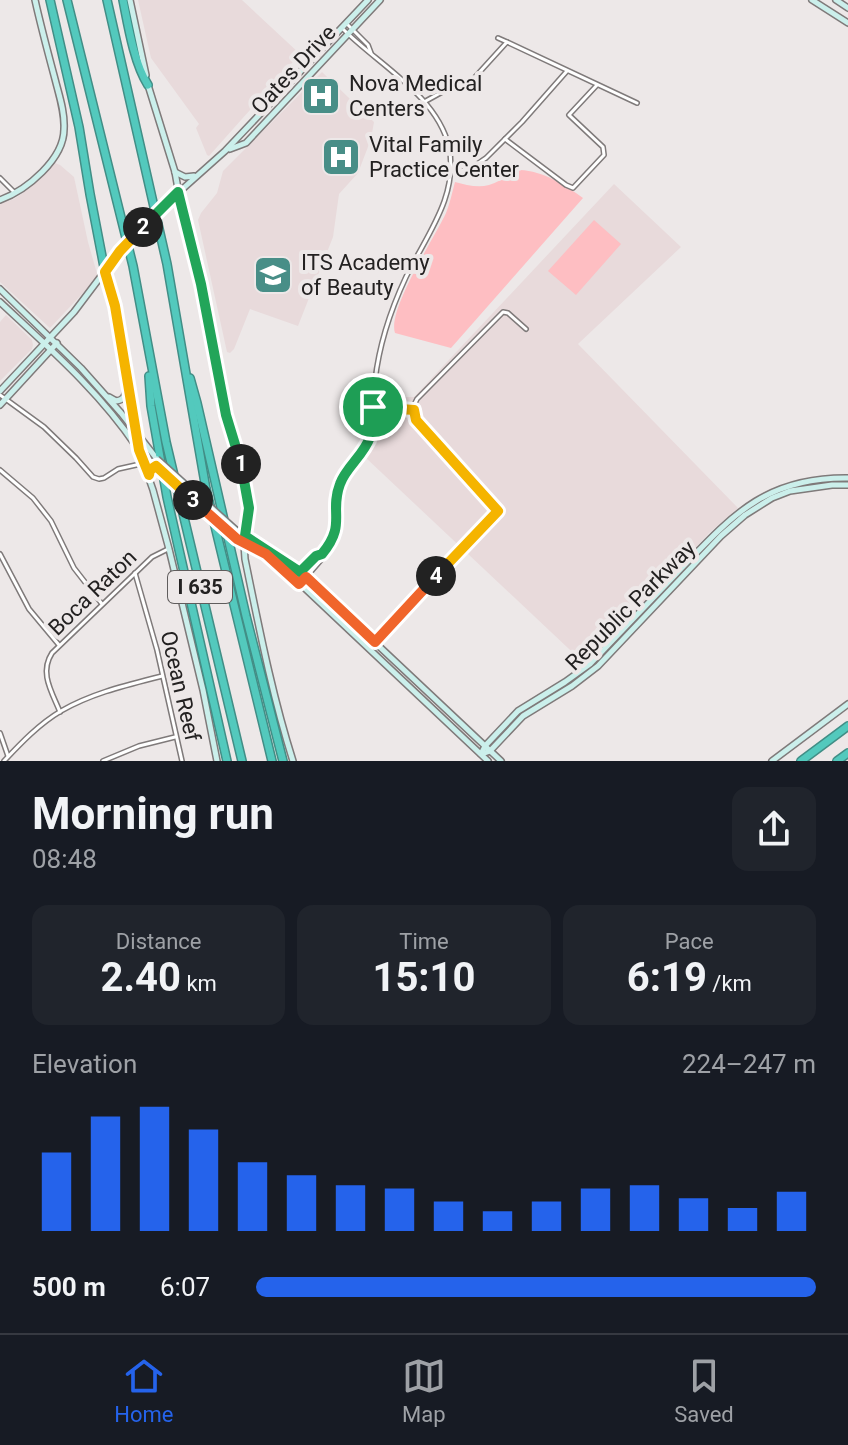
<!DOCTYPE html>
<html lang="en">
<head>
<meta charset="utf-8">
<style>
  body { margin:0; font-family:Roboto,sans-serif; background:#20242c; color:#f1f3f6; height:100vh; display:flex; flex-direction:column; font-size:30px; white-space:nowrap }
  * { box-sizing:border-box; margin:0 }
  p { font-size:26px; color:#9ea1a6 }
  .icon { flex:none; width:44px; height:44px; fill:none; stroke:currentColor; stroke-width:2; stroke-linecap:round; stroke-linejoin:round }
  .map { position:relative; height:761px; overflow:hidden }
  .drawer { display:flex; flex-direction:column; background:#171b24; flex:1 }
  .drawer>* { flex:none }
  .pin { position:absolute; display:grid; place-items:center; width:68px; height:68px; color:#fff; margin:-34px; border:4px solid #fff; border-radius:50%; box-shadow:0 2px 8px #0007 }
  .km { position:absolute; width:40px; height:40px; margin:-20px; border-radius:50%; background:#222; color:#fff; font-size:22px; line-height:40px; text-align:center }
  .round { display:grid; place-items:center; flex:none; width:84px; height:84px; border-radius:16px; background:#20242c }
  .head { display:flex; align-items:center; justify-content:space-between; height:136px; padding:0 32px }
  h1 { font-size:44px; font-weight:700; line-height:60px }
  .stats { display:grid; grid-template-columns:repeat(3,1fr); gap:12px; height:136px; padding:8px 32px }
  .stats div { display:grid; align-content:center; border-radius:16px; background:#20242c; text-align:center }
  .stats b { font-size:40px; font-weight:700 }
  .stats small { font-size:22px; font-weight:400 }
  .stats p { font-size:22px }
  .chart { height:224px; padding:16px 32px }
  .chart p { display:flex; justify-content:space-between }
  .chart svg { width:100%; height:144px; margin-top:8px; stroke:#2563eb; stroke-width:6 }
  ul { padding:0 32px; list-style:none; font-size:26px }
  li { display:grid; grid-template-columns:128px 96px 1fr; align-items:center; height:60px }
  li i { height:20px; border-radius:10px; background:#2563eb }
  .dock { display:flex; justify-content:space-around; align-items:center; height:112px; border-top:2px solid #363941; background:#171b24; font-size:22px; color:#9ea1a6 }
  .dock a { display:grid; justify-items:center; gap:4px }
  .dock .active { color:#2563eb }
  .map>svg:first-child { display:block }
  .built { fill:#e8dadb }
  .green { fill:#febec2 }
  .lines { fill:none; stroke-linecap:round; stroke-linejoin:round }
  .street-casing { stroke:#7f7a7a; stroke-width:6 }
  .secondary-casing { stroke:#7f7a7a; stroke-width:8 }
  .highway-casing { stroke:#428e86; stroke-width:10 }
  .street { stroke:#fff; stroke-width:3 }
  .secondary { stroke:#cbefeb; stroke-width:5 }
  .highway { stroke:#53c9bd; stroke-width:7 }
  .secondary-bridge-casing { stroke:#7f7a7a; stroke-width:8; stroke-linecap:butt }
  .secondary-bridge { stroke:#cbefeb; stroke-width:5 }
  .split-1-casing { stroke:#fff; stroke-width:16 }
  .split-2-casing { stroke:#fff; stroke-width:16 }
  .split-3-casing { stroke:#fff; stroke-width:16 }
  .split-4-casing { stroke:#fff; stroke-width:16 }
  .split-5-casing { stroke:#fff; stroke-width:16 }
  .split-1 { stroke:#22a559; stroke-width:10 }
  .split-2 { stroke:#22a559; stroke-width:10 }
  .split-3 { stroke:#f5b400; stroke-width:10 }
  .split-4 { stroke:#f0652b; stroke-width:10 }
  .split-5 { stroke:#f5b400; stroke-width:10 }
  .labels { text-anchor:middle; stroke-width:8; stroke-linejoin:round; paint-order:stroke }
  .shield { fill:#ede8e8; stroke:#605d5d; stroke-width:2 }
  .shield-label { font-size:20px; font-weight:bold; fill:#232121 }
  .street-label { font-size:22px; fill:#232121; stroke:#ede8e8 }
  .poi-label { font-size:22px; fill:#232121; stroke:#ede8e8; text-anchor:start }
</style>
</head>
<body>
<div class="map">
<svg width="848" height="761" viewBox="0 0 848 761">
  <rect width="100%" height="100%" fill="#ede8e8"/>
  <g class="built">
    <path d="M138,0H242L300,54L209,156L207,155L196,128L199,124L151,58Z"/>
    <path d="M322,72L374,122L371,139L358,173L339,194L333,237L298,326L250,309L234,349L230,353L227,352L198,220L201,213L217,193L223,171Z"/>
    <path d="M55,163L60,165L74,177L88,242L98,277L50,328L0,282V204L14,199L23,193Z"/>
    <path d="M614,184L681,247L578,344L738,508L709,533L586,665L366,458L377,443L380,418H397L399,397H414Z"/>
    <path d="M6,315L32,340L33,345L32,349L0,381V322Z"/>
  </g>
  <g class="green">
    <path d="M520,170C543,171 565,185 583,198L451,348L395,333C387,310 435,237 446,213C450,203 452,193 455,182C466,185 478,188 489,185C500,182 508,174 520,170Z"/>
    <path d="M594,220L621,244L576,295L548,271Z"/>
  </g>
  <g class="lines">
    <g class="street-casing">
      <g id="street">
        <path d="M346,23L368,45L371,53"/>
        <path d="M498,38L507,42"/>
        <path d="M424,102L453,86L460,89L466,87L507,42L637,103"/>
        <path d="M505,139L566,185L573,188L604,155L603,147L569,115L597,85"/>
        <path d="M450,172L468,170L486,158L522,122L567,71"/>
        <path d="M0,178L15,193"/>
        <path d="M0,395L44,427L76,458L93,477L99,479L104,478L118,469L145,463"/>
        <path d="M373,407L413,410"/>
        <path d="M0,470L33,498L51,521L74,568L102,604"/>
        <path d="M0,554L29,609L59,645"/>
        <path d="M135,573L157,650L182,761"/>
        <path d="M295,577L316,556L322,554C347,525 330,515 339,486C345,467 365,454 371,435C376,419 373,398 375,381C379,345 391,309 406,277C426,236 459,196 449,147C437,95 377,64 342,28"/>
        <path d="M301,583L321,560L322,554"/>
        <path d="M369,649L498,511L416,420L414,405L417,399L503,312L508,313L526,329"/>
        <path d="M60,712C52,692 39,673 52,653L152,557L168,549"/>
        <path d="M0,733L8,756"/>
        <path d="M4,761C21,743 39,724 61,711C92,693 127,685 162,676"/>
        <path d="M103,761L139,746L175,737"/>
      </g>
    </g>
    <g class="secondary-casing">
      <g id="secondary">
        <path d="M130,0L146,75"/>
        <path d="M812,0L848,23"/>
        <path d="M836,0L848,8"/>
        <path d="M148,85L175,172L182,211L201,284L226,415L245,481L249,508L244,544L245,559C259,627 272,695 293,761"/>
        <path d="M230,149L246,143L380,0"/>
        <path d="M175,172L185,177L194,176"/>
        <path d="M0,200C27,190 64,159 64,129C65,112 59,95 55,79C48,53 41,27 35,0"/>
        <path d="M169,201L225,151L368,0"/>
        <path d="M105,272L115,306L121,340L139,450L153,490L169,549L203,690L217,761"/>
        <path d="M0,289L81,368L121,413L157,459"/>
        <path d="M0,302C48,347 99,391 136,446"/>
        <path d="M0,391L74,312L120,251"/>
        <path d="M109,397L116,401C123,400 125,397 126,390"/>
        <path d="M0,405L57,343"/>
        <path d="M143,454L162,472"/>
        <path d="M236,530L300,572L501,761"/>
        <path d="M237,539L266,554L294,578L488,761"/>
        <path d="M481,754L485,746L518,711L565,682L590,664C619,634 647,604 676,574C730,518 763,477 848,478"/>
        <path d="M482,754L490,751L523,716L572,686L598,666L721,536L745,515L772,498L790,491L832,485H848"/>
        <path d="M772,761L848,704"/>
      </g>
    </g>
    <g class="highway-casing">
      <g id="highway">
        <path d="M50,0L79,127L90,194L105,272"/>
        <path d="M67,0L133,266L166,442L242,761"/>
        <path d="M107,0L167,264L206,489L272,761"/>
        <path d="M123,0C128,25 134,63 148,85"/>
        <path d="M149,376L151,406L167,497L227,761"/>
        <path d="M190,378L197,403L246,616L283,761"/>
        <path d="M801,761L848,726"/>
        <path d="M837,761L848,753"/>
      </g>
    </g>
    <use href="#street" class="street"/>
    <use href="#secondary" class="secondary"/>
    <use href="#highway" class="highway"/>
    <g class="secondary-bridge-casing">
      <g id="secondary-bridge">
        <path d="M120,251L169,201"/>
        <path d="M157,459L236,530"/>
        <path d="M162,472L237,539"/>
      </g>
    </g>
    <use href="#secondary-bridge" class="secondary-bridge"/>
  </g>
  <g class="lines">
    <g class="split-1-casing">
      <path id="split-1" d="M241,464L249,508L245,536L300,572L316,556L322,554C347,524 329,513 340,484C346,467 364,455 370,437C374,428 373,417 373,407"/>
    </g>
    <g class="split-2-casing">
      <path id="split-2" d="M143,227L178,192L201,284L226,415L241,464"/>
    </g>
    <g class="split-3-casing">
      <path id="split-3" d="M143,227L120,251L105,272L115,306L139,450L149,475L150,470L156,466L193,500"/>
    </g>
    <g class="split-4-casing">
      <path id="split-4" d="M193,500L237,539L266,554L299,584L306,577L375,642L436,576"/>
    </g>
    <g class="split-5-casing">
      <path id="split-5" d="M373,407L414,410L416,420L498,511L436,576"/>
    </g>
    <use href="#split-1" class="split-1"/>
    <use href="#split-2" class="split-2"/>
    <use href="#split-3" class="split-3"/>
    <use href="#split-4" class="split-4"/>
    <use href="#split-5" class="split-5"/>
  </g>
  <defs>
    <g id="hospital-square" transform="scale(2)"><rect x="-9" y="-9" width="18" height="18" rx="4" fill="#488e87" stroke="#ede8e8"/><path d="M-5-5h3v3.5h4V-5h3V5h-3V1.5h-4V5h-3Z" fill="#fff"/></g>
    <g id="university-square" transform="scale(2)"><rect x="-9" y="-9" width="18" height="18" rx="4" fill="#488e87" stroke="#ede8e8"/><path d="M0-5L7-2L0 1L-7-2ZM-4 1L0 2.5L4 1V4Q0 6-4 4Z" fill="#fff"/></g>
  </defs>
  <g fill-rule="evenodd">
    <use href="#hospital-square" x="321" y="96"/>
    <use href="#hospital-square" x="341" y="157"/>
    <use href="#university-square" x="273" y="275"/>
  </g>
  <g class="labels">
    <rect class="shield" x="168" y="571" width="64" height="32" rx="6"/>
    <g class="shield-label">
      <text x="200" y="594">I 635</text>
    </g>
    <g class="street-label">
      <text transform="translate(293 69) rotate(-47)" y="8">Oates Drive</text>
      <text transform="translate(92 592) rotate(-44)" y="8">Boca Raton</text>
      <text transform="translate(630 605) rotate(-45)" y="8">Republic Parkway</text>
      <text transform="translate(181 686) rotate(77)" y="8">Ocean Reef</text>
    </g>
    <g class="poi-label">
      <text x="349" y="91">Nova Medical<tspan x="349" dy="25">Centers</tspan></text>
      <text x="369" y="152">Vital Family<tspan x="369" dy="25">Practice Center</tspan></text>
      <text x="301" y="270">ITS Academy<tspan x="301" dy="25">of Beauty</tspan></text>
    </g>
  </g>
</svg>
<div class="pin" style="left:373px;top:407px;background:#1e9e55"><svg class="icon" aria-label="arrive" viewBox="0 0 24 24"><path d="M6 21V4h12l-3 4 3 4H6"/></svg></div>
<b class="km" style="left:241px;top:464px">1</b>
<b class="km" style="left:143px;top:227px">2</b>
<b class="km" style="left:193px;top:500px">3</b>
<b class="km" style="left:436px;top:576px">4</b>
</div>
<section class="drawer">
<div class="head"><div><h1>Morning run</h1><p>08:48</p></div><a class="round"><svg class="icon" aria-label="share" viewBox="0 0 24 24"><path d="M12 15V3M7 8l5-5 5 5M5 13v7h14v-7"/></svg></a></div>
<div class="stats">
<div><p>Distance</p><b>2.40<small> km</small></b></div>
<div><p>Time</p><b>15:10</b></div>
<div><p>Pace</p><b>6:19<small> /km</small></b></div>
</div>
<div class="chart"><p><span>Elevation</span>224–247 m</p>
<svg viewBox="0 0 160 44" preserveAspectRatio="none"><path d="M5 44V20M15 44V9M25 44V6M35 44V13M45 44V23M55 44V27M65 44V30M75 44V31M85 44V35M95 44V38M105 44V35M115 44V31M125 44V30M135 44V34M145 44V37M155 44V32"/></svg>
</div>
<ul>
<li><b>500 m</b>6:07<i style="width:100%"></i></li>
</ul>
</section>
<nav class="dock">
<a class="active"><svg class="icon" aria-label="home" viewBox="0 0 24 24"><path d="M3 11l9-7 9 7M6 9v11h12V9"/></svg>Home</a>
<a><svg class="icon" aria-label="map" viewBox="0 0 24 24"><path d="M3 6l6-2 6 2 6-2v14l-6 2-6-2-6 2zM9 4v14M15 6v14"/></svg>Map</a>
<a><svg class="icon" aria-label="saved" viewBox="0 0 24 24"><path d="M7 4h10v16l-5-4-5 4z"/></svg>Saved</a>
</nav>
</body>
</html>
